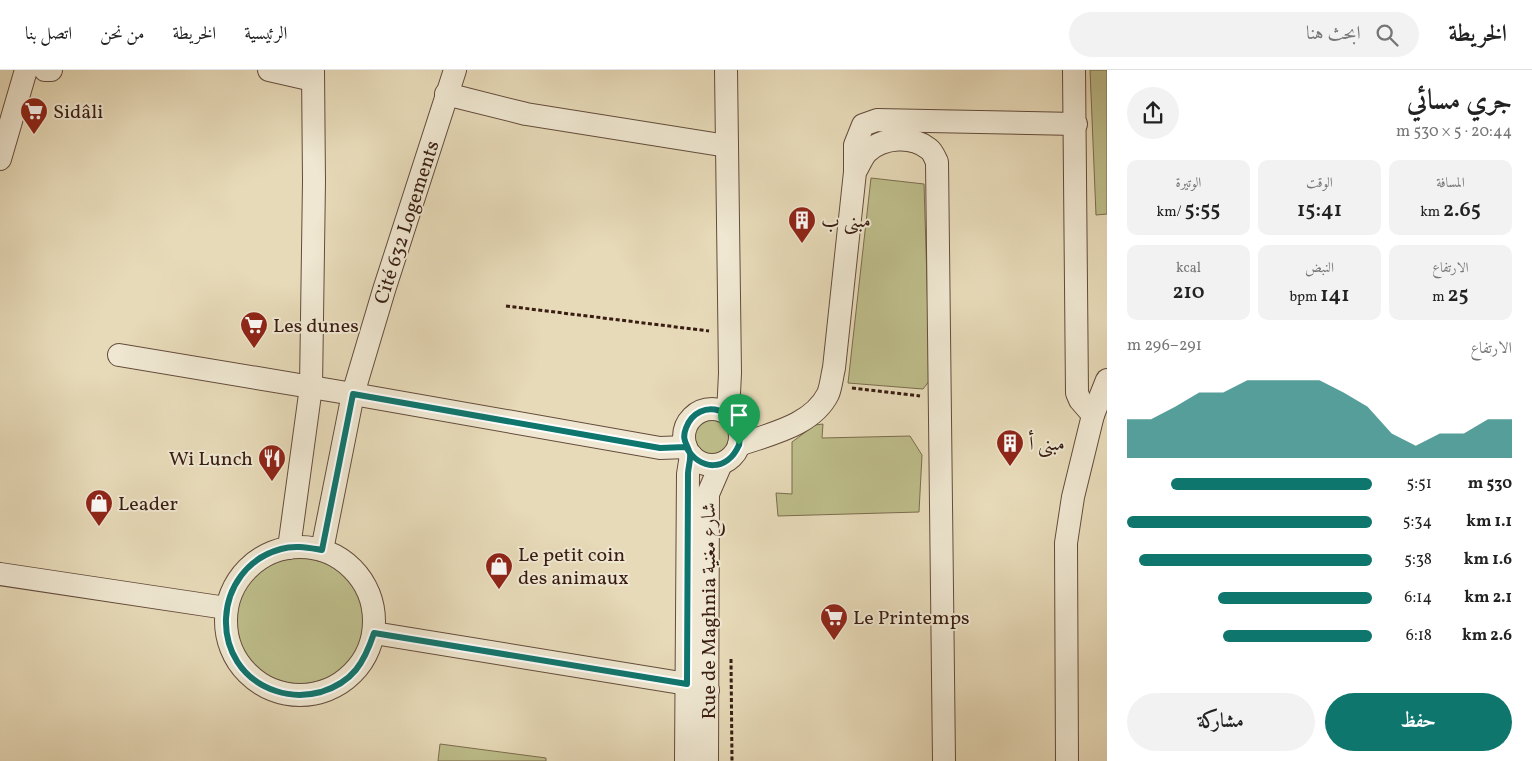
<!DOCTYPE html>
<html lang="ar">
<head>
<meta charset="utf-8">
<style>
  body { margin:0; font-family:Vollkorn,Amiri,serif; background:#f2f2f2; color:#222; direction:rtl; height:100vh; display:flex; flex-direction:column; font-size:19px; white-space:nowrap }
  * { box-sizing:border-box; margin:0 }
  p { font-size:16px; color:#767676 }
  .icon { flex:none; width:28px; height:28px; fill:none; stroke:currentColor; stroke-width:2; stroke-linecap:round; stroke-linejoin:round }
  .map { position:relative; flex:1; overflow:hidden; direction:ltr }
  .drawer { display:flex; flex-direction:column; background:#fff; width:425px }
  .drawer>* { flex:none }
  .pin { position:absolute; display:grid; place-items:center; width:42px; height:42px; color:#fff; margin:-51px -21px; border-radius:50% 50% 50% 0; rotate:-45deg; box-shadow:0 0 5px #0007 }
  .pin .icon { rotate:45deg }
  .round { display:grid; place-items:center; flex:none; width:52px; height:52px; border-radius:26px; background:#f2f2f2 }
  .headline { display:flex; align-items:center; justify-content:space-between; height:85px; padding:0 20px }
  h1 { font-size:28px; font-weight:600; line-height:38px }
  .figures { display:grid; grid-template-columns:repeat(3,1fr); gap:8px; height:85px; padding:5px 20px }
  .figures div { display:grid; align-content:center; border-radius:10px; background:#f2f2f2; text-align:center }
  .figures b { font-size:21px; font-weight:600 }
  .figures small { font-size:14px; font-weight:400 }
  .figures p { font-size:14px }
  .chart { height:140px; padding:10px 20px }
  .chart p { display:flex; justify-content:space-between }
  .chart svg { width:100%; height:90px; margin-top:5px; fill:#0f766e; opacity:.7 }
  .action { display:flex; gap:10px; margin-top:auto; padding:10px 20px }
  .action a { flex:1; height:58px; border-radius:30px; background:#0f766e; color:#fff; font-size:20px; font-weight:600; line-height:58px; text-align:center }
  .action a+a { background:#f2f2f2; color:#222 }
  ul { padding:0 20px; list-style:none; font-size:16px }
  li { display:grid; grid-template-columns:80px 60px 1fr; align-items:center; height:38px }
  li i { height:12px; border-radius:6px; background:#0f766e }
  header { display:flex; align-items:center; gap:30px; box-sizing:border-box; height:70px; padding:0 25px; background:#fff; border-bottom:1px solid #e0e0e0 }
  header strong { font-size:24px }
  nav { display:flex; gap:28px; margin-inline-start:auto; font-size:18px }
  .search { width:350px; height:45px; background:#f2f2f2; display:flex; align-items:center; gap:12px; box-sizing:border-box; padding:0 18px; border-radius:28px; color:#767676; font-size:19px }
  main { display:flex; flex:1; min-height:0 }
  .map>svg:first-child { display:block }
  .green { fill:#bdbd8a; stroke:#7b6d4e }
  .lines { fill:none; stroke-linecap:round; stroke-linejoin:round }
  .minor-casing { stroke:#644c3c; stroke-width:24 }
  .path { stroke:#391d13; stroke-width:3; stroke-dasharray:4 2.5; stroke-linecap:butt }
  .minor { stroke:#efe7d1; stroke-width:22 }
  .route-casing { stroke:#fff; stroke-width:10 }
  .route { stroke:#0f766e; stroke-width:6 }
  .labels { text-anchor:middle; stroke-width:4; stroke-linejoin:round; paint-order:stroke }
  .poi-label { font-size:20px; fill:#391d13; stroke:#efe7d1; text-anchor:start }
  .street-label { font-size:20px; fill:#391d13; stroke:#efe7d1 }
</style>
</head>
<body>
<header>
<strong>الخريطة</strong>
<div class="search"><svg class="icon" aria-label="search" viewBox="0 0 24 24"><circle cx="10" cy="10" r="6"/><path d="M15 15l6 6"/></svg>ابحث هنا</div>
<nav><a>الرئيسية</a><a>الخريطة</a><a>من نحن</a><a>اتصل بنا</a></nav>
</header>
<main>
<section class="drawer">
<div class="headline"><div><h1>جري مسائي</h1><p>20:44 · 5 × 530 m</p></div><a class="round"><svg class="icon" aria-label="share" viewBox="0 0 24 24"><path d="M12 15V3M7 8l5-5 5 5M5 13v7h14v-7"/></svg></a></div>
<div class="figures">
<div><p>المسافة</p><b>2.65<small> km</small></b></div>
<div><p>الوقت</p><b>15:41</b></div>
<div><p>الوتيرة</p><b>5:55<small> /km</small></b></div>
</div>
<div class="figures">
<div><p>الارتفاع</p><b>25<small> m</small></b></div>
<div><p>النبض</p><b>141<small> bpm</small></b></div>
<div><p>kcal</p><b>210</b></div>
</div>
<div class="chart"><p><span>الارتفاع</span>291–296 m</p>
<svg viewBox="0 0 160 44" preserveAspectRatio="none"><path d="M0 44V25L10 25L20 19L30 12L40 12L50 6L60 6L70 6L80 6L90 12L100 19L110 32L120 38L130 32L140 32L150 25L160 25V44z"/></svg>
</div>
<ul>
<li><b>530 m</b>5:51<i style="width:82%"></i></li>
<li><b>1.1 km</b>5:34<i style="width:100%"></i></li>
<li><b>1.6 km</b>5:38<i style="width:95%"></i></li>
<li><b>2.1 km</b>6:14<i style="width:63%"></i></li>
<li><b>2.6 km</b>6:18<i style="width:61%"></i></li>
</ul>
<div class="action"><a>حفظ</a><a>مشاركة</a></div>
</section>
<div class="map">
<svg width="1107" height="691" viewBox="0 0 1107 691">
  <rect width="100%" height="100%" fill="#e7dab8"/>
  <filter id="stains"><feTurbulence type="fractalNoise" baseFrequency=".004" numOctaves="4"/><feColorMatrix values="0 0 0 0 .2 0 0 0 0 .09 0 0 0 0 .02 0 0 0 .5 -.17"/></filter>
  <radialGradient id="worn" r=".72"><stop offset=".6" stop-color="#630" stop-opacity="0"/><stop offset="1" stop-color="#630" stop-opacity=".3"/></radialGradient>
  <g class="green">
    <path d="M1090,0H1107V144L1096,145Z"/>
    <path d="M871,108L924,114L930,310L923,319L848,313Z"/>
    <circle cx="712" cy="367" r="20"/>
    <path d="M823,354L822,368L910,366L922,385L919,442L778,446L776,423L792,424V372L815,355Z"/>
    <circle cx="300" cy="550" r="64"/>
    <path d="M440,674L546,688V691H438Z"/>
  </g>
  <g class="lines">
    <g class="minor-casing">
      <g id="minor">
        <path d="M45,0H51"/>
        <path d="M269,0L313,10"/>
        <path d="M726,0L730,303L728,344"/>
        <path d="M1074,0L1077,323L1080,330L1093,345"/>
        <path d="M446,24L526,44L727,76"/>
        <path d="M0,89L26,0"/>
        <path d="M855,101V75L863,55L877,50L1076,54"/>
        <path d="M119,285L353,324L660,378L686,377"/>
        <circle cx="712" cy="367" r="28"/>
        <path d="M739,375C769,364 812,356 828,324C831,317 832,306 834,298L855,102C859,96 862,87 867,82C883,67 912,65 929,79C933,82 935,88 937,92L944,691"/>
        <circle cx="300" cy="551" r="74"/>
        <path d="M289,478L311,317L314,111L313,0"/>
        <path d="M322,480L353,324L384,220L455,0"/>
        <path d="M0,504L226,538"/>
        <path d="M374,563L687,614L708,620"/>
        <path d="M686,691L688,404L691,385"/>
        <path d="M707,691L708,424L721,394"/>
        <path d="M1067,691L1066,473L1073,427L1093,345L1107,310"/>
      </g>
    </g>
    <g class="path">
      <path d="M506,236L709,261"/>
      <path d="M852,318L920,326"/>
      <path d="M731,589L732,691"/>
    </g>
    <use href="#minor" class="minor"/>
  </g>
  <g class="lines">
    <g class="route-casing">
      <path id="route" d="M739,375C727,402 700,401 686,377L660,378L353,324L322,480C309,478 295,475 281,479C211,498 206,598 276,621C291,626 306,626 321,622C353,612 364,593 374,563L687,614L688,404C688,398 691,389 690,384C688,374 681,371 686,358C698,325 745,339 739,375"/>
    </g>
    <use href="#route" class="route"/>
  </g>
  <defs>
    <g id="supermarket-pin" transform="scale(1.4375)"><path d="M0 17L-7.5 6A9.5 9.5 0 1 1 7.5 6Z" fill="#8f2418" stroke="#efe7d1"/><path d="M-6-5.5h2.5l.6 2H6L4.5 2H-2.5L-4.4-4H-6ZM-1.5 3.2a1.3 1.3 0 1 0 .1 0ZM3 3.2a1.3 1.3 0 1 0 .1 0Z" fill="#fff"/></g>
    <g id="building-pin" transform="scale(1.4375)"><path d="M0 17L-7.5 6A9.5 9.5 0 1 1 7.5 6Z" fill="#8f2418" stroke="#efe7d1"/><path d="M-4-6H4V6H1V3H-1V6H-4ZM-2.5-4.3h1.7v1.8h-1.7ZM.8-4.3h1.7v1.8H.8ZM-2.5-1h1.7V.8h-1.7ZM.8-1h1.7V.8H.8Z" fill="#fff"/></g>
    <g id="restaurant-pin" transform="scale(1.4375)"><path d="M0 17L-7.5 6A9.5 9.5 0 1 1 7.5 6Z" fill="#8f2418" stroke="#efe7d1"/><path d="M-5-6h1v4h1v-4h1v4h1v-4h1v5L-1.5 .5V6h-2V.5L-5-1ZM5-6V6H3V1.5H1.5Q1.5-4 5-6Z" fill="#fff"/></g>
    <g id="shop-pin" transform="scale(1.4375)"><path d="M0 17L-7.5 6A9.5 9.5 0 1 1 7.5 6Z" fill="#8f2418" stroke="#efe7d1"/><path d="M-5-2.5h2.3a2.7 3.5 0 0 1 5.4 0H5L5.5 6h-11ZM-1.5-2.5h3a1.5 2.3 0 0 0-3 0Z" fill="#fff"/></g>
  </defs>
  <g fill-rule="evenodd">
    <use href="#supermarket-pin" x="34" y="41"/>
    <use href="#building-pin" x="802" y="150"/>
    <use href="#supermarket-pin" x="254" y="255"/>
    <use href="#building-pin" x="1010" y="373"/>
    <use href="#restaurant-pin" x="272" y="388"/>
    <use href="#shop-pin" x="99" y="433"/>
    <use href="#shop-pin" x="499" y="496"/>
    <use href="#supermarket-pin" x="834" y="547"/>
  </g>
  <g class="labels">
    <g class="poi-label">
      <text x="53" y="48">Sidâli</text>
      <text x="821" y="157">مبنى ب</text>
      <text x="273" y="262">Les dunes</text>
      <text x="1029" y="380">مبنى أ</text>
      <text x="253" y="395" text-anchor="end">Wi Lunch</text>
      <text x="118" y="440">Leader</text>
      <text x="518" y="491">Le petit coin<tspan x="518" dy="23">des animaux</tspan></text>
      <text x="853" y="554">Le Printemps</text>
    </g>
    <g class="street-label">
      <text transform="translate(406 152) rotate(-72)" y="7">Cité 632 Logements</text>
      <text transform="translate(708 541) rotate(-90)" y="7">Rue de Maghnia شارع مغنية</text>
    </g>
  </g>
  <rect width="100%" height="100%" filter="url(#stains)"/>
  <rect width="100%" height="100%" fill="url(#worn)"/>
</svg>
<div class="pin" style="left:739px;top:375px;background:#1e9e55"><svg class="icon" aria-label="arrive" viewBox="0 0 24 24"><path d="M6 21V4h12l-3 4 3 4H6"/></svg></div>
</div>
</main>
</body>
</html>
